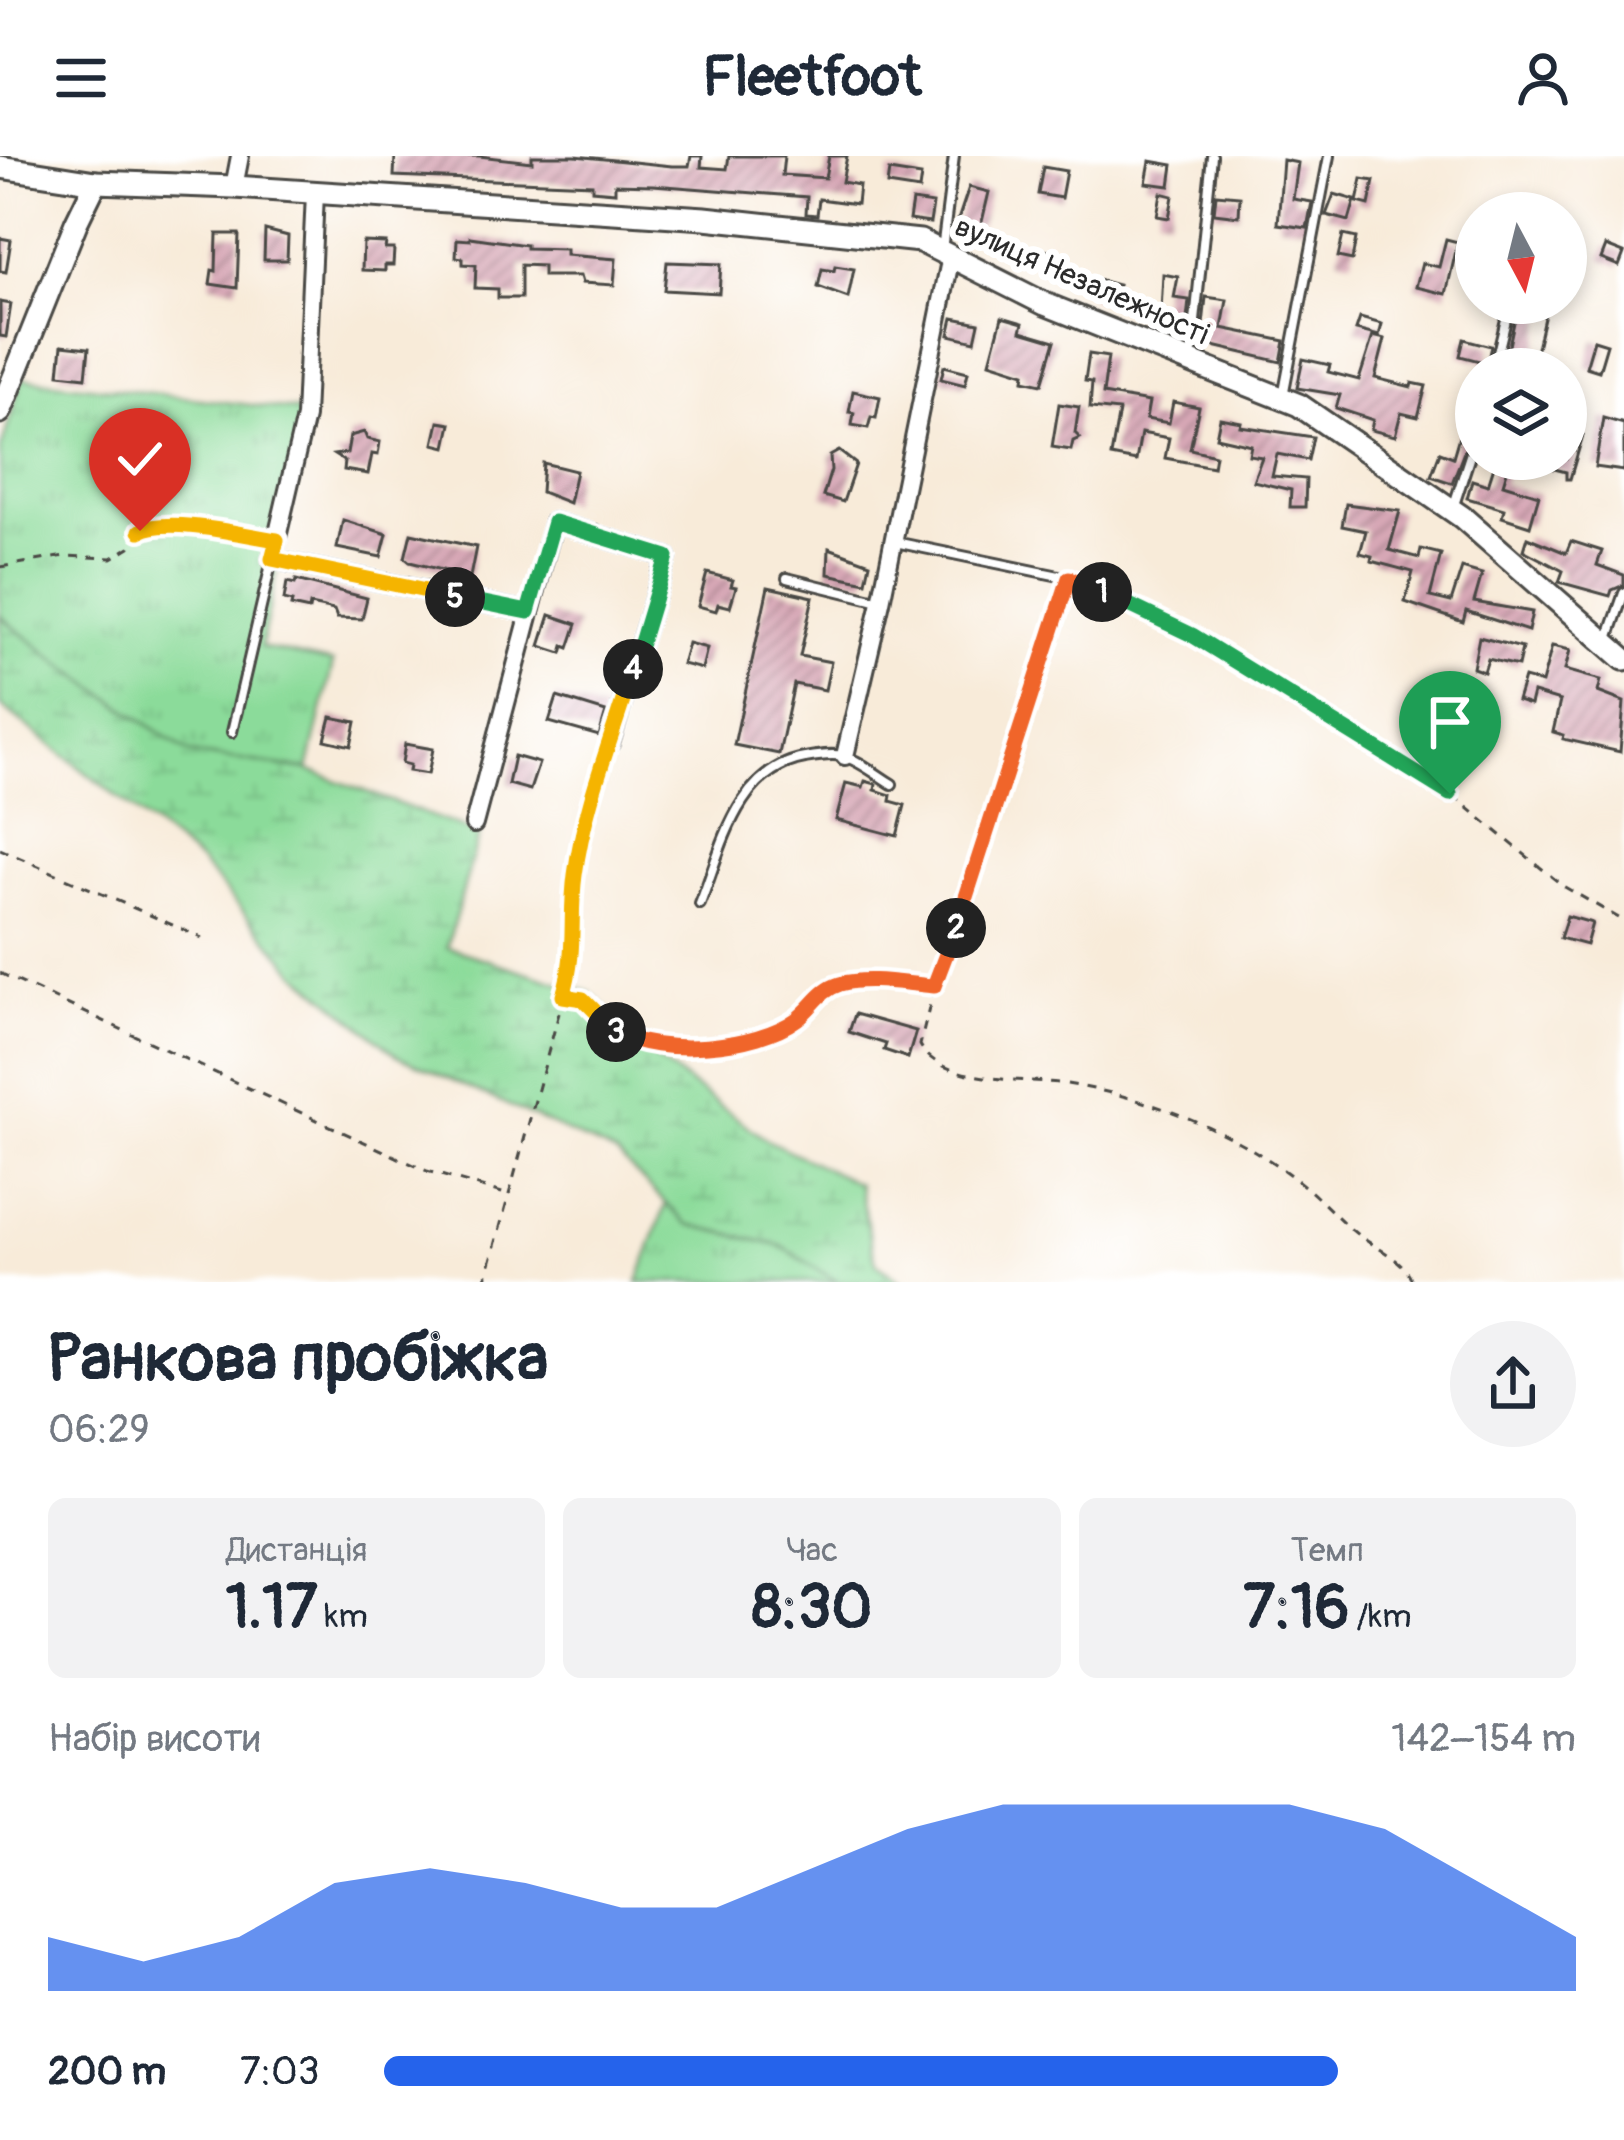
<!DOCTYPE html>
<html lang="uk">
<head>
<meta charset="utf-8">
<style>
  body { margin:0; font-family:Pangolin,sans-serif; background:#f2f2f3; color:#1f2937; height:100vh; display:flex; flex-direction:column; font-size:45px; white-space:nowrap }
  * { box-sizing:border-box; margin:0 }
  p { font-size:39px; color:#747a83 }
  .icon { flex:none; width:66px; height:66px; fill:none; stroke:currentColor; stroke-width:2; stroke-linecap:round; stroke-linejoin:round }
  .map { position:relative; height:1126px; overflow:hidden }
  .sheet { display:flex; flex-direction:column; background:#fff; flex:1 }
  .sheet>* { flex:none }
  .needle { width:78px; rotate:173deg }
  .controls { position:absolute; left:1455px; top:36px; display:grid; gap:24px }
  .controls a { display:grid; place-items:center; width:132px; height:132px; border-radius:50%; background:#fff; box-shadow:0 6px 18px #0003; font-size:60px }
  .pin { position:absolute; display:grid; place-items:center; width:102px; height:102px; color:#fff; margin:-123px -51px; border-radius:50% 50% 50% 0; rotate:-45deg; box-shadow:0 0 12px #0007 }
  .pin .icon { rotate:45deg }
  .km { position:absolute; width:60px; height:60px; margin:-30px; border-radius:50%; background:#222; color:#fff; font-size:33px; line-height:60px; text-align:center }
  .round { display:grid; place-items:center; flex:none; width:126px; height:126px; border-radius:63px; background:#f2f2f3 }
  .overview { display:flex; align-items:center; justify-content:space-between; height:204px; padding:0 48px }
  h1 { font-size:66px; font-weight:800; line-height:90px }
  .figures { display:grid; grid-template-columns:repeat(3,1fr); gap:18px; height:204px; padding:12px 48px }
  .figures div { display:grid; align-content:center; border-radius:18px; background:#f2f2f3; text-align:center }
  .figures b { font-size:60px; font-weight:800 }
  .figures small { font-size:33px; font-weight:400 }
  .figures p { font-size:33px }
  .chart { height:336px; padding:24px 48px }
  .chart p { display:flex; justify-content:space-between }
  .chart svg { width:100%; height:216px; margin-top:12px; fill:#2563eb; opacity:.7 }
  ul { padding:0 48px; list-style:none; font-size:39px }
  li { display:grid; grid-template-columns:192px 144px 1fr; align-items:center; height:90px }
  li i { height:30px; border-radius:15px; background:#2563eb }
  header { display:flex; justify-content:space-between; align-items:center; height:156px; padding:0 48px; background:#fff; font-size:54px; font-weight:800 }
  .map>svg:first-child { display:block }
  .grass { fill:url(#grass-tufts); stroke:#5b8362; stroke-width:3 }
  .wetland { fill:url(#wetland-marsh); stroke:#5b8362; stroke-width:3 }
  .building { fill:url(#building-hatch) }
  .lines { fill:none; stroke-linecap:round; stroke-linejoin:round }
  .service-casing { stroke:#4a4845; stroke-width:14 }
  .minor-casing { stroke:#4a4845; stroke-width:22 }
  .tertiary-casing { stroke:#4a4845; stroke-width:27 }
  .path { stroke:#4a4845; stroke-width:3; stroke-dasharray:9 9; stroke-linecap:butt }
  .service { stroke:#fff; stroke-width:8 }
  .minor { stroke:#fff; stroke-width:16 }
  .tertiary { stroke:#fff; stroke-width:21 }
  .split-1-casing { stroke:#fff; stroke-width:24 }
  .split-2-casing { stroke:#fff; stroke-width:24 }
  .split-3-casing { stroke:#fff; stroke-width:24 }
  .split-4-casing { stroke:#fff; stroke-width:24 }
  .split-5-casing { stroke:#fff; stroke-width:24 }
  .split-6-casing { stroke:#fff; stroke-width:24 }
  .split-1 { stroke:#22a559; stroke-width:15 }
  .split-2 { stroke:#f0652b; stroke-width:15 }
  .split-3 { stroke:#f0652b; stroke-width:15 }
  .split-4 { stroke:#f5b400; stroke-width:15 }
  .split-5 { stroke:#22a559; stroke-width:15 }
  .split-6 { stroke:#f5b400; stroke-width:15 }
  .labels { text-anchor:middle; stroke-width:12; stroke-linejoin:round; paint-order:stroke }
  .street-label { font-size:30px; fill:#2b2b2b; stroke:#fff }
</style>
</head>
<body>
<header><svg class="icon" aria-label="menu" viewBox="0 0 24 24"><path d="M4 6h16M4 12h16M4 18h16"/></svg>Fleetfoot<svg class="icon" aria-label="person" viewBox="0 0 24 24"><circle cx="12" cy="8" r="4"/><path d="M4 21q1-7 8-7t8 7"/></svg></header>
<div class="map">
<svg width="1624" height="1126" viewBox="0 0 1624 1126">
  <defs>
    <pattern id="grass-tufts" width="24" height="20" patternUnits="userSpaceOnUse" patternTransform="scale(3)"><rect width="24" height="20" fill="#8bdb9a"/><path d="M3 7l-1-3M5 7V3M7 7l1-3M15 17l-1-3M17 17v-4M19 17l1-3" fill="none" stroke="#78bc85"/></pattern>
    <pattern id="wetland-marsh" width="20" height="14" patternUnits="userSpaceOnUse" patternTransform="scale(3)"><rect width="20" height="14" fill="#8bdb9a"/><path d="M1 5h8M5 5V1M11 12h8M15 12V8" fill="none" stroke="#78bc85"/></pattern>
    <pattern id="building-hatch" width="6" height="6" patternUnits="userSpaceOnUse" patternTransform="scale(3)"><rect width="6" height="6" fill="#d7a7b6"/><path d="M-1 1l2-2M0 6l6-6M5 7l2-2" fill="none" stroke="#af8894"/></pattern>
  </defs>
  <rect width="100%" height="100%" fill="#fff"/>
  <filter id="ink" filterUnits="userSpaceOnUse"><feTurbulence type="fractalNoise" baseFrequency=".00833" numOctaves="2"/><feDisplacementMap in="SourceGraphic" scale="24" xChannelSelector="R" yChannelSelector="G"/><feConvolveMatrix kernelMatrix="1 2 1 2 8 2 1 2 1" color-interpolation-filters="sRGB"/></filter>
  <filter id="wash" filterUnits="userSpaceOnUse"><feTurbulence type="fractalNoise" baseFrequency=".004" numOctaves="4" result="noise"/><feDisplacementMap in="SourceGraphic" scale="48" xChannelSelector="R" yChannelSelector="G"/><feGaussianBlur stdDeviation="2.7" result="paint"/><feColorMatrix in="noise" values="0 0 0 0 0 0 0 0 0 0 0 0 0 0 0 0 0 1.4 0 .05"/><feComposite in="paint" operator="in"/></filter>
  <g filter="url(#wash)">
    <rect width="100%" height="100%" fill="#f8ebd9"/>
    <g class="grass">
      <path d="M22,222L310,256L261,491L333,507L308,614L189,597L54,503L0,460V296Z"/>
      <path d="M666,1048L687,1068L781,1090L838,1126H638Z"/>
    </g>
    <path class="wetland" d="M0,460L54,503L189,597L308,614L479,678L447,791L591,837L657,904L767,984L858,1028L876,1107L901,1126H838L781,1090L687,1068L616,998L397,899L297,817L200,706L0,549Z"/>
    <g id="blocks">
      <g class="building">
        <path d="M395,0H479L532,6V0H575L672,10H689L691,0H702L701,11L727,13L729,0H784L782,19L825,22L829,0H847L842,26L859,29L857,48L819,43L817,59L806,58L807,41L653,29L615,28V36L592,34V28L394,20Z"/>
        <path d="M1283,4L1298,7L1293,43L1312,46L1307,72L1278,68Z"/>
        <path d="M1150,5L1173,9L1170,30L1146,27Z"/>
        <path d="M1043,11L1066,15L1061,42L1038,38Z"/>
        <path d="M889,15L921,20L919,34L887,29Z"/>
        <path d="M1362,23L1374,25L1369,49L1357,46Z"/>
        <path d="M969,31L989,36L981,70L957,67Z"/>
        <path d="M1161,37L1173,40L1169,62L1157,60Z"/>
        <path d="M1216,38L1240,40L1239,60L1214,57Z"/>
        <path d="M1334,38L1355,44L1349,65L1326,59Z"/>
        <path d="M912,45L933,48L930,67L909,64Z"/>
        <path d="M265,74L288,80L287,104H264Z"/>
        <path d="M217,78H239L237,132L210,128L212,114L216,115Z"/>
        <path d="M1343,79L1356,82L1352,104L1338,101Z"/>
        <path d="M470,81L526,89V92L566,93V99L616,103L614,129L582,127L580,120H543V110L521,109V142H498V133L475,132L476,109L463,108V102L456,101L457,83L470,84Z"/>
        <path d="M0,82L11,84L6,116L0,115Z"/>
        <path d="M1446,83L1458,86L1446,138L1416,131L1422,107L1439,111Z"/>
        <path d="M363,86L386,87L385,93H394L393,109H385V115L362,114Z"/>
        <path d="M1019,88L1048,95L1046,108L1016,101Z"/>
        <path d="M1606,90L1624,97L1619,110L1601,103Z"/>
        <path d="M667,106L721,108L719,137L664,134Z"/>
        <path d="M835,110L854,113L848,142L818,131L822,113L834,115Z"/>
        <path d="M1163,118L1178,121L1174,142L1189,144L1185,182L1175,183L1153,175L1157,154L1161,155Z"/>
        <path d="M1094,123L1118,129L1114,147L1090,142Z"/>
        <path d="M1206,141L1227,144L1222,172L1285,185L1281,206L1201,187Z"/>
        <path d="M0,146L11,148L6,181L0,180Z"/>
        <path d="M1533,154L1545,157L1532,213H1504L1516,157L1532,160Z"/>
        <path d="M1002,161L1023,167L1021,175L1055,185L1042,228L1024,224L1025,217L990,206Z"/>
        <path d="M953,162L979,167L975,185L949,179Z"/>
        <path d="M1360,162L1382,168L1379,180L1356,174Z"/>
        <path d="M1373,180L1385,183L1375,222L1411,231L1412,227L1426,230L1418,261L1401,257L1395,280L1371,274L1373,264L1336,252L1340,239L1297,232L1303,203L1330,209L1328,216L1359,224Z"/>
        <path d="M1464,183L1491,190L1487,207L1460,200Z"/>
        <path d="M1594,184L1607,188L1599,215L1586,211Z"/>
        <path d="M62,189L89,192L86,221L59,218Z"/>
        <path d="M1089,198L1108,201L1103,238L1149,246L1146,263L1169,267L1173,246L1199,251L1190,293L1215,299L1213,311L1165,302L1169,282L1141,277L1136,305L1111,300L1119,255L1090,252L1092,226L1085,225Z"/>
        <path d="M944,210L968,216L965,229L941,223Z"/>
        <path d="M853,235L880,241L876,262L871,261L868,272L852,269L854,257L849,256Z"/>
        <path d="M1059,248L1079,251L1075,277L1080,282L1073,285L1071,294L1052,291Z"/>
        <path d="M1220,262L1241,266L1240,270L1313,281L1308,304L1277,298L1272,320L1306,323L1305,351H1290L1291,334L1253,325L1262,301L1249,299L1251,289L1216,281Z"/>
        <path d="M1603,262L1624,268V315L1595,311Z"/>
        <path d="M439,266L451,268L446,291L434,288Z"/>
        <path d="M1463,267L1474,270L1452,327L1431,320L1440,296L1453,301Z"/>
        <path d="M1566,274L1583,279L1570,323H1566V316L1532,307V303H1566Z"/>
        <path d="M364,276L367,283L380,286L378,299L372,298L368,318L344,314L345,306L334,299L347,297L350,280Z"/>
        <path d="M839,295L856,308L843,346L823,340L831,314L830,300Z"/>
        <path d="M1496,304L1509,309L1503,328L1539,339L1530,370L1502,361L1504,353L1467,342L1472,324L1488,329Z"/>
        <path d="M543,307L576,315L569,347L541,336Z"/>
        <path d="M1346,348L1400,355L1389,394L1419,402L1421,393L1441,398L1430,441L1451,446L1462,412L1482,418L1474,446L1532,456L1528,475L1466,455L1463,466L1405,446L1413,416L1371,405L1372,400L1360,397L1366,375L1342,370Z"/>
        <path d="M343,364L387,378L381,401L337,392Z"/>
        <path d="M411,377L476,391L470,421L410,406L405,402Z"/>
        <path d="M1527,381L1566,397L1571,385L1602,395L1597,409L1624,419V429L1612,434L1610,440L1559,426L1563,415L1523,394Z"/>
        <path d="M829,392L870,407L866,426L828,418Z"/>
        <path d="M707,417L733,424L731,430L736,431L730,451L718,448L716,455L698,450Z"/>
        <path d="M296,424L367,442L362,463L337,462L334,454L310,449L309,454L291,450L292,446L284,444L287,426L295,428Z"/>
        <path d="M768,431L813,441L800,500L831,506L825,534L794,528L779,598L734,589Z"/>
        <path d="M550,459L577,468L569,492L564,490L562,497L540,490Z"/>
        <path d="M1479,481L1522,492L1518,510L1488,503L1484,516L1473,512Z"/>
        <path d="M688,487L707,492L702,513L682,508Z"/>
        <path d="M1552,490L1570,494L1565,514L1601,524L1598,536L1624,546L1620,596L1563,583L1564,579L1553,576L1560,545L1533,537L1530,549L1517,545L1524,522L1542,527Z"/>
        <path d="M557,541L606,556L599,580L549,566Z"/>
        <path d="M331,561L356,566L351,590L325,584Z"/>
        <path d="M405,588L433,593L428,618L409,615L410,609L402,607Z"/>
        <path d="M514,600L539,607L530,634L508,628Z"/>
        <path d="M865,625L876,628L875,634L891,639L890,645L905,649L897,680L836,664L846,627L863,631Z"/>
        <path d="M1567,760L1592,767L1586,789L1560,782Z"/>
        <path d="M855,858L916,875L908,902L884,894L886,888L849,876Z"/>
      </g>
    </g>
  </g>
  <g filter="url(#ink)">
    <use href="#blocks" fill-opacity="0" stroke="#4a4845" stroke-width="3"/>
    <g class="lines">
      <g class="service-casing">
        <g id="service">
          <path d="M942,94L954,0"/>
          <path d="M1191,204L1212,0"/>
          <path d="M1494,213L1510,147"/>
          <path d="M1283,240L1329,0"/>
          <path d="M1453,352L1476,281"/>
          <path d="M895,386L1069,422"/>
          <path d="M787,422L880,445"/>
          <path d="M1607,486L1624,437"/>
          <path d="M232,576L272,404"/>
          <path d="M700,748C722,692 736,614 805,602C816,600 831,597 843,600C859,604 877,619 892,628"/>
        </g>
      </g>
      <g class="minor-casing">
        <g id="minor">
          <path d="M234,31L240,0"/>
          <path d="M315,37L305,261L272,403L528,456"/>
          <path d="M845,600L881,446L951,100"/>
          <path d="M474,668L554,366L667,401L610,587"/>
        </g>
      </g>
      <g class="tertiary-casing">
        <g id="tertiary">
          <path d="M0,11L96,26"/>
          <path d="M0,256L76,67L96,26L234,31L705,62L920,85L1045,148L1299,249L1462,361L1624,503"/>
        </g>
      </g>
      <g class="path">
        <path d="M0,411L65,400L112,402L130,391L140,375L157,369L263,382"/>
        <path d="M1078,426L1192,479L1451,638L1563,730L1624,765"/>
        <path d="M0,693L202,782"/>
        <path d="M0,817L427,1015L509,1039"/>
        <path d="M934,832L920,889C941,929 1027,922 1067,928C1151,942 1237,975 1303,1029C1323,1045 1339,1064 1358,1079C1375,1092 1408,1105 1412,1126"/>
        <path d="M563,840L583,843L620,880L725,891L781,873L799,861L826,833L839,828L855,825L935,830L1065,433"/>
        <path d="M485,1126L570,817L574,722L606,600"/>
      </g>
      <use href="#service" class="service"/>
      <use href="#minor" class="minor"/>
      <use href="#tertiary" class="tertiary"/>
    </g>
  </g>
  <g class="lines" filter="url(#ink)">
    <g class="split-1-casing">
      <path id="split-1" d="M1102,436L1192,479L1450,638"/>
    </g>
    <g class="split-2-casing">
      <path id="split-2" d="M956,772L1069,422L1102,436"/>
    </g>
    <g class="split-3-casing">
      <path id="split-3" d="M616,876C659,901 756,893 797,863C813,851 820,834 840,828C869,820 905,828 934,830L956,772"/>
    </g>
    <g class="split-4-casing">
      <path id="split-4" d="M616,876L583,843L563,840C577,795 569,762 575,719C584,649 613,580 633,513"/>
    </g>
    <g class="split-5-casing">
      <path id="split-5" d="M455,441L528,456L554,366L667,401L633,513"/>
    </g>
    <g class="split-6-casing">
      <path id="split-6" d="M140,375C169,360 243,379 277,384L272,403L455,441"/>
    </g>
    <use href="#split-1" class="split-1"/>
    <use href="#split-2" class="split-2"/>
    <use href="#split-3" class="split-3"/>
    <use href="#split-4" class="split-4"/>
    <use href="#split-5" class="split-5"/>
    <use href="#split-6" class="split-6"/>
  </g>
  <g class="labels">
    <g class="street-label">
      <text transform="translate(1082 124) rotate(24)" y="10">вулиця Незалежності</text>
    </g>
  </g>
</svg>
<div class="controls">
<a><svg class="needle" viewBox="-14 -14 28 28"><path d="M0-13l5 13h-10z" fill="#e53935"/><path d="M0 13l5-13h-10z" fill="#747a83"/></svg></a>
<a><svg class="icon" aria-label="layers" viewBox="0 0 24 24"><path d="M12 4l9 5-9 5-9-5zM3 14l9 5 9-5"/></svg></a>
</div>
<div class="pin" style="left:1450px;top:638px;background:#1e9e55"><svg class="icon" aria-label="arrive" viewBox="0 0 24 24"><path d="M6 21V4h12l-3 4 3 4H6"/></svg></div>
<div class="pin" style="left:140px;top:375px;background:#d93025"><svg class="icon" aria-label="check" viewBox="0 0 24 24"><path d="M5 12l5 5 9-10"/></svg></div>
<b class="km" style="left:1102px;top:436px">1</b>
<b class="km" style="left:956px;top:772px">2</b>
<b class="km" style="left:616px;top:876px">3</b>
<b class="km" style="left:633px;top:513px">4</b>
<b class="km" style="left:455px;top:441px">5</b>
</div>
<section class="sheet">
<div class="overview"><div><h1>Ранкова пробіжка</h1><p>06:29</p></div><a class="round"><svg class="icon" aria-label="share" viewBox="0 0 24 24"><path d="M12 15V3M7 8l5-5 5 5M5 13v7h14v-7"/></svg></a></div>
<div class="figures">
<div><p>Дистанція</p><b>1.17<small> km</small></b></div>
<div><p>Час</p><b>8:30</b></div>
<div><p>Темп</p><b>7:16<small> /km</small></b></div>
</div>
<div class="chart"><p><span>Набір висоти</span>142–154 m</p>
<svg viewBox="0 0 160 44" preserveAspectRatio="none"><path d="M0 44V33L10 38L20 33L30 22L40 19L50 22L60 27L70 27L80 19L90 11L100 6L110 6L120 6L130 6L140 11L150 22L160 33V44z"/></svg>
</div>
<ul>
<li><b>200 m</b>7:03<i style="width:80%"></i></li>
</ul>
</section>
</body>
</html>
